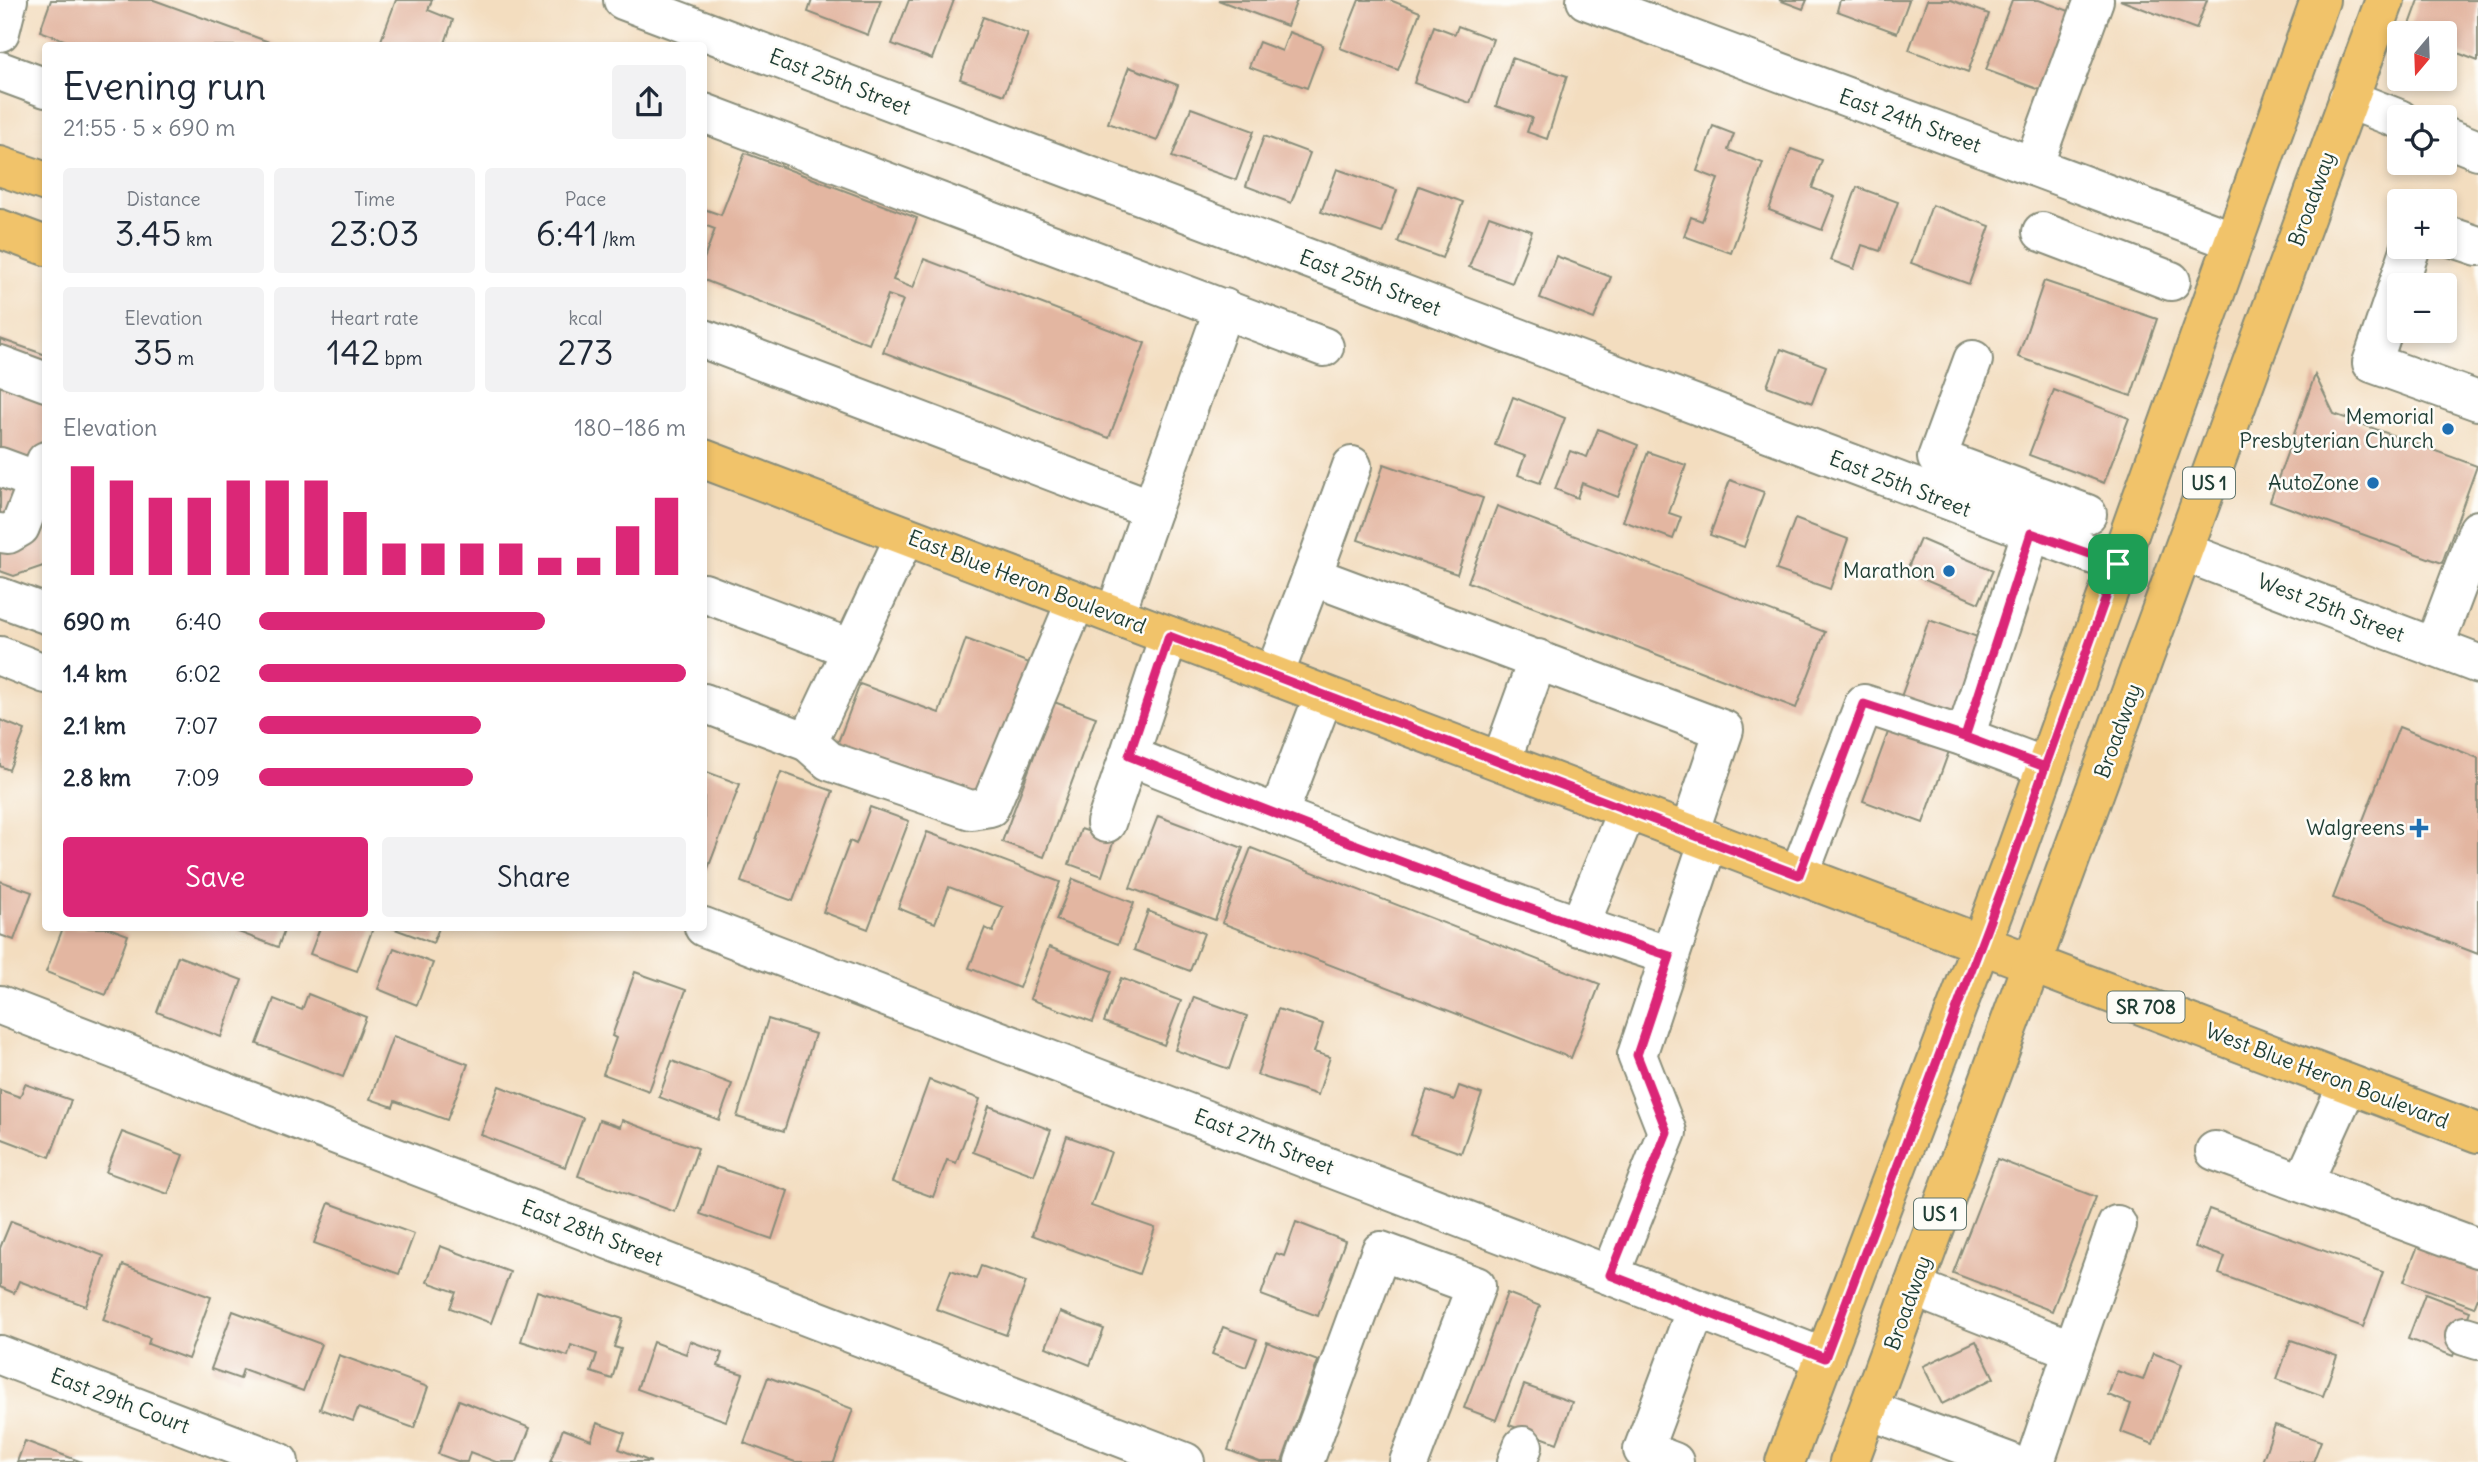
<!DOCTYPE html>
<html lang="en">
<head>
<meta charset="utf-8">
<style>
  body { margin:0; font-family:Delius,sans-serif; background:#f2f2f3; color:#1f2937; height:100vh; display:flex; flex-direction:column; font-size:26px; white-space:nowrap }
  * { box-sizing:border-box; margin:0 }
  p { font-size:23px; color:#747a83 }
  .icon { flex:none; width:38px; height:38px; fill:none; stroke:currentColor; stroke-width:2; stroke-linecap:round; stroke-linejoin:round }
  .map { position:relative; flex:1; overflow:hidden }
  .sheet { position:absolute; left:42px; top:42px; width:665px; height:889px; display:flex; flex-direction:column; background:#fff; border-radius:7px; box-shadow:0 4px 10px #0003 }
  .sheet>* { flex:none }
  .needle { width:46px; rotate:199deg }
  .buttons { position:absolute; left:2387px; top:21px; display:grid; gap:14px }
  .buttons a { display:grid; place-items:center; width:70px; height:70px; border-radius:7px; background:#fff; box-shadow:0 4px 10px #0003; font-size:35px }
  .pin { position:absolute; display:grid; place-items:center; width:60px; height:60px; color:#fff; margin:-30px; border-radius:14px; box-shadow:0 4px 10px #0006 }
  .round { display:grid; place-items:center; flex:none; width:74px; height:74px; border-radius:7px; background:#f2f2f3 }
  .overview { display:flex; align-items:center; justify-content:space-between; height:119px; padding:0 21px }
  h1 { font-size:38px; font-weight:600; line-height:52px }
  .figures { display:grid; grid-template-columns:repeat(3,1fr); gap:10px; height:119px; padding:7px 21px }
  .figures div { display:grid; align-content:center; border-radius:7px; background:#f2f2f3; text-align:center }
  .figures b { font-size:35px; font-weight:600 }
  .figures small { font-size:19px; font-weight:400 }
  .figures p { font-size:19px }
  .chart { height:196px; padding:14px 21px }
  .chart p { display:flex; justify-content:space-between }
  .chart svg { width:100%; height:126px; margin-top:7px; stroke:#db2777; stroke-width:6 }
  .cta { display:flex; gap:14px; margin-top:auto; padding:14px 21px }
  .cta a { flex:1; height:80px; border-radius:7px; background:#db2777; color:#fff; font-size:28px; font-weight:600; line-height:80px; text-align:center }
  .cta a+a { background:#f2f2f3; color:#1f2937 }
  ul { padding:0 21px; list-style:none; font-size:23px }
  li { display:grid; grid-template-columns:112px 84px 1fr; align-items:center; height:52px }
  li i { height:18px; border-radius:9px; background:#db2777 }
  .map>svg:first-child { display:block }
  .building { fill:#e3b6a1 }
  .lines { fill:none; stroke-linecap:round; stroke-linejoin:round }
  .minor-casing { stroke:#898d7a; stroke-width:42 }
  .major-casing { stroke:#898d7a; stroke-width:42 }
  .minor { stroke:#fff; stroke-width:38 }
  .major { stroke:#f1c36a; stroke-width:38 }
  .route-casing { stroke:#fff; stroke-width:14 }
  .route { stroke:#db2777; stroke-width:9 }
  .poi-dot { fill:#1f6fb2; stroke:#fdfcf7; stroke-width:2.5 }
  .labels { text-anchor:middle; stroke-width:5; stroke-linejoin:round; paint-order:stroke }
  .shield { fill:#fdfcf7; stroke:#62766e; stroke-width:2 }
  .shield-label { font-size:19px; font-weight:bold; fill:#1f3d34 }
  .street-label { font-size:21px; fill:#1f3d34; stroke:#fdfcf7 }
  .poi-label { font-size:21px; fill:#1f3d34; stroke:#fdfcf7; text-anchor:end }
</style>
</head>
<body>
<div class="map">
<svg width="2478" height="1462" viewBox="0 0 2478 1462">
  <rect width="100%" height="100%" fill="#fdfcf7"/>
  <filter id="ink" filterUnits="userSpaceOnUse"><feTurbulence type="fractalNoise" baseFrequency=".0143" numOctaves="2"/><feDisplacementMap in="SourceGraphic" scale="14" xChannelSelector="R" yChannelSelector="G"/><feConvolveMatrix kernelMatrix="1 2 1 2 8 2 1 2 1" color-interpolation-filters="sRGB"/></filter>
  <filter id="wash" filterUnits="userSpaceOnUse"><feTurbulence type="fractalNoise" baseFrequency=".00686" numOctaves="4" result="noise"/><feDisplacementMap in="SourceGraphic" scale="28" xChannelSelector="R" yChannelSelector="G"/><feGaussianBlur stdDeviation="1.57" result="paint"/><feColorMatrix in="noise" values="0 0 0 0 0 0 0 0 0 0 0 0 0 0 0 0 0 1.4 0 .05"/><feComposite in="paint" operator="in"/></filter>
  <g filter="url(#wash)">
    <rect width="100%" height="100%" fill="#f3ddbf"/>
    <g id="blocks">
      <g class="building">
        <path d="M51,0H154L280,46H80L40,31Z"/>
        <path d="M396,0H432L428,10L453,20L444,46H379Z"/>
        <path d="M812,0H881L868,35L808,12Z"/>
        <path d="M909,0H954L932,59L892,44Z"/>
        <path d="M1218,0H1297L1287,26Z"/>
        <path d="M1359,0H1390L1420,12L1398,70L1340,48Z"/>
        <path d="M1779,0H1807L1803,9Z"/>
        <path d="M1840,0H1909L1897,33L1837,11Z"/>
        <path d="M1927,0H1951L1989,14L1968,72L1909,50Z"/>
        <path d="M2012,0H2039L2072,12L2043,91L1986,70Z"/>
        <path d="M2120,0H2207L2196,29Z"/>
        <path d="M2419,0H2478V61L2445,48V33H2407Z"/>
        <path d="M983,17L1028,34L1004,95L960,79Z"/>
        <path d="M1434,26L1455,34L1458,26L1493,39L1470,103L1414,83Z"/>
        <path d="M1289,32L1323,45L1307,88L1249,67L1259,42L1282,51Z"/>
        <path d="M1512,58L1567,76L1547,139L1527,132L1532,118L1496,106Z"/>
        <path d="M1129,67L1178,85L1157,141L1108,123Z"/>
        <path d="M1191,108L1254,131L1236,180L1172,157Z"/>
        <path d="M1713,126L1734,134L1728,150L1763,163L1731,253L1684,236L1691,217L1702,221L1718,179L1697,171Z"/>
        <path d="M1264,136L1310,153L1291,203L1246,186Z"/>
        <path d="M1791,149L1822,160L1812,188L1835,197L1822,230L1769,210Z"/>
        <path d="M745,153L917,218L893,280L913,288L924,259L1145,343L1109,438L883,352L903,300L888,295L869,344L704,280V259L715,229L704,225V209L721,215Z"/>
        <path d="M1337,169L1397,190L1382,233L1321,212Z"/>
        <path d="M1419,186L1463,202L1442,258L1398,242Z"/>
        <path d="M1857,187L1898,202L1880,251L1862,245L1854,269L1830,260Z"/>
        <path d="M1932,205L1990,226L1969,284L1911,263Z"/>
        <path d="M1489,216L1532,231L1512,283L1469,267Z"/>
        <path d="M1556,256L1611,277L1594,319L1540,298Z"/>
        <path d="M2044,281L2157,319L2131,396L2018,357Z"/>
        <path d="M0,339L46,355V565L14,576L0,571Z"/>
        <path d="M1781,349L1826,366L1812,403L1767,386Z"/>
        <path d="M2315,375L2334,414L2477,466L2442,563L2270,501Z"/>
        <path d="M2054,390L2129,418L2104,483L2029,455Z"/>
        <path d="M1513,397L1565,418L1540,483L1518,475L1525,456L1495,445Z"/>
        <path d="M1598,429L1638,445L1618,497L1582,483L1577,498L1555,489L1570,451L1587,457Z"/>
        <path d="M1648,452L1686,465L1669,513L1681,517L1673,539L1623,521Z"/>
        <path d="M1384,464L1483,498L1457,574L1358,540Z"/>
        <path d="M1730,480L1764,492L1744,547L1710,535Z"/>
        <path d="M1497,506L1825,632L1796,708L1468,582Z"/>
        <path d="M1795,519L1848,539L1830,589L1776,570Z"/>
        <path d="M1920,539L1993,570L1979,603L1906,572Z"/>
        <path d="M1929,620L1989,641L1923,823L1863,801Z"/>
        <path d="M966,639L1032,664L981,799L837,745L860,684L939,713Z"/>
        <path d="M1054,702L1096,717L1044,857L1002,842Z"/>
        <path d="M0,720L25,730L9,770L0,766Z"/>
        <path d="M2399,727L2478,758V954L2333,898Z"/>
        <path d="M704,771L740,784L707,871L704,869Z"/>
        <path d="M781,772L833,791L793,901L741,882Z"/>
        <path d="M870,807L909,821L868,929L823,912L850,841L856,844Z"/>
        <path d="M1158,816L1243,848L1215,920L1130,888Z"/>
        <path d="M1081,829L1114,840L1102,876L1069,864Z"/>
        <path d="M927,832L1060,882L1019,988L969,968L985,928L993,932L1003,907L949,887L935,923L898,908Z"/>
        <path d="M1251,848L1600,984L1571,1058L1222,923Z"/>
        <path d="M1073,879L1134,903L1118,944L1056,920Z"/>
        <path d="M0,881L32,892L14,940L0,935Z"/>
        <path d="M1148,911L1204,933L1190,971L1134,950Z"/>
        <path d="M63,928H109L128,935L106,995L46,972Z"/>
        <path d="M239,928H285L278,947L238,932Z"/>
        <path d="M320,928H373L357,971L310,954Z"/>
        <path d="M392,928H439L433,943Z"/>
        <path d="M1049,947L1112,971L1093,1022L1030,999Z"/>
        <path d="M394,948L433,963L417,1005L378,989Z"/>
        <path d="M178,956L242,980L221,1037L157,1012Z"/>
        <path d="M635,972L686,990L649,1091L603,1074L616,1038L612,1036Z"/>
        <path d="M1121,978L1181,1001L1164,1045L1104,1022Z"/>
        <path d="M308,994L366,1017L343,1077L257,1044L274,999L302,1010Z"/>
        <path d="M1194,997L1247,1016L1229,1069L1175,1050Z"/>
        <path d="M1278,1009L1323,1024L1314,1052L1330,1057L1318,1095L1257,1075Z"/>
        <path d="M768,1019L815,1034L784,1131L737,1117Z"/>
        <path d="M393,1036L468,1064L447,1120L395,1101L393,1107L370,1099Z"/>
        <path d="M672,1061L732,1084L719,1120L659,1097Z"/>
        <path d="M929,1080L980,1099L956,1163L947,1160L933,1197L892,1182Z"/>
        <path d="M25,1084L71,1100L50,1157L0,1138V1090L20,1097Z"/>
        <path d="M499,1086L583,1118L565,1167L481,1135Z"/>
        <path d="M1459,1086L1482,1094L1461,1153L1411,1135L1427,1090L1454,1100Z"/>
        <path d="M989,1106L1051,1130L1034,1175L973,1152Z"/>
        <path d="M599,1120L620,1127L622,1120L698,1148L675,1212L578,1176Z"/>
        <path d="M122,1132L183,1155L168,1194L106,1172Z"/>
        <path d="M1067,1136L1111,1152L1091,1206L1155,1228L1139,1274L1032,1235Z"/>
        <path d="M1997,1159L2096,1197L2052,1311L1953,1273Z"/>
        <path d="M716,1167L788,1191L772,1239L700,1214Z"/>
        <path d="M329,1203L414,1234L399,1274L314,1243Z"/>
        <path d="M2209,1209L2383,1272L2363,1327L2219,1274L2225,1257L2195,1247Z"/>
        <path d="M11,1221L104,1256L86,1306L19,1281L14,1293L0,1287V1248Z"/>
        <path d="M1296,1222L1345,1241L1318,1316L1261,1295L1276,1253L1284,1256Z"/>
        <path d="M440,1246L510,1272L491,1323L450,1308L456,1292L427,1282Z"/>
        <path d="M2418,1246L2478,1269V1297L2474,1307L2404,1281Z"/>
        <path d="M123,1265L211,1297L188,1359L148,1344L150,1338L103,1320Z"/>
        <path d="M981,1266L1026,1282L1006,1335L936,1309L951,1270L976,1279Z"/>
        <path d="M537,1291L623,1319L614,1347L621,1349L612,1379L591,1372L597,1354L571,1345L568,1356L521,1341Z"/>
        <path d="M1507,1293L1540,1306L1496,1420L1464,1408Z"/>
        <path d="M2425,1294L2470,1311L2453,1356L2408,1339Z"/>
        <path d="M233,1311L321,1344L303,1391L243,1369L240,1379L211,1369Z"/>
        <path d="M1060,1312L1104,1329L1090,1365L1046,1347Z"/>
        <path d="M1223,1327L1257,1339L1246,1367L1212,1354Z"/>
        <path d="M2291,1340L2337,1356L2323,1396L2277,1379Z"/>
        <path d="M690,1341L722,1353L718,1366L743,1374L726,1421L637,1389L653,1342L686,1354Z"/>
        <path d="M1976,1341L1994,1378L1942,1404L1923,1366Z"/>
        <path d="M1267,1342L1318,1361L1282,1462H1260L1228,1450Z"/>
        <path d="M2153,1353L2182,1364L2153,1444L2121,1432L2131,1404L2108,1395L2117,1371L2143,1380Z"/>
        <path d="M339,1355L428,1387L414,1428L358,1408L353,1421L320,1409Z"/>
        <path d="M768,1377L853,1409L834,1462H795L744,1443Z"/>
        <path d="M1524,1385L1572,1402L1557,1443L1509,1425Z"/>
        <path d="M459,1400L530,1428L517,1462H496L470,1452L467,1462H460L438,1454Z"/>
        <path d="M597,1423L625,1433L619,1449L651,1462H550L563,1429L591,1440Z"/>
        <path d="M2275,1425L2321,1441L2313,1462H2262Z"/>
        <path d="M25,1441L82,1462H17Z"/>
      </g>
    </g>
  </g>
  <g filter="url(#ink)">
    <use href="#blocks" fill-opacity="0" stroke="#898d7a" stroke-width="2"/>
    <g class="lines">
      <g class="minor-casing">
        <g id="minor">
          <path d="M623,0L2118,564"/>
          <path d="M1586,0L2234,241"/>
          <path d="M0,32L8,0"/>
          <path d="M0,71L46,88"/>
          <path d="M2348,99L2399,119"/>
          <path d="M704,113L1324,347"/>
          <path d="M2445,137L2478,150"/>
          <path d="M2033,166L2094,0"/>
          <path d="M2042,232L2171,281"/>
          <path d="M2445,235L2478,246"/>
          <path d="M2411,247L2372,363L2478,401"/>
          <path d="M704,339L1152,509L1115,615"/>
          <path d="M1973,360L1937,458L2087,514"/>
          <path d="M0,365L46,382"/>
          <path d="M1352,466L1312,576L1724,730L1689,833"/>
          <path d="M0,467L38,481"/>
          <path d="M1152,509L1224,308"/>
          <path d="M0,533L8,534L20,527L46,461"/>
          <path d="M2184,552L2478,664"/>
          <path d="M704,593L852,649L808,742L704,703"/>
          <path d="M0,597L46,614"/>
          <path d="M1169,636L1129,756C1307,827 1487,897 1670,956L1637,1055L1667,1132L1610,1275"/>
          <path d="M2434,647L2478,530"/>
          <path d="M852,649L905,536"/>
          <path d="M0,656L46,674"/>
          <path d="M1274,675L1312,576"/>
          <path d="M1965,737L2031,533"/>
          <path d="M808,742L829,761L971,810L990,807L1076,601"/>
          <path d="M1501,761L1538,659"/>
          <path d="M1278,815L1324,695"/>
          <path d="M1106,823L1129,756"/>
          <path d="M1799,875L1864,704L1965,737L2045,767"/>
          <path d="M704,927L1825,1358"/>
          <path d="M1579,927L1627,810"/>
          <path d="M1670,956L1709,840"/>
          <path d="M0,1005L1185,1462"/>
          <path d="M2215,1151L2478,1248"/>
          <path d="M2303,1183L2348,1084"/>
          <path d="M1913,1287L2073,1350L2035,1462"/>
          <path d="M2465,1336L2478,1340"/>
          <path d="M2073,1350L2117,1225"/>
          <path d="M0,1355L279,1462"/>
          <path d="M1869,1410L2009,1462"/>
          <path d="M1304,1462L1381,1251L1476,1286L1409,1462"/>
          <path d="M1517,1462L1523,1446"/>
          <path d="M1674,1462L1643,1450L1696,1309"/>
        </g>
      </g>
      <g class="major-casing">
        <g id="major">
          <path d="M0,166L46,182"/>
          <path d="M0,229L46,246"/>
          <path d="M704,459L2478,1133"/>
          <path d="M1785,1462L2012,862L2320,0"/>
          <path d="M1849,1462L2385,0"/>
        </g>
      </g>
      <use href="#minor" class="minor"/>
      <use href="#major" class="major"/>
    </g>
  </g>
  <g class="lines" filter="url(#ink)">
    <g class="route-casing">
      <path id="route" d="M2118,564L2045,767L1965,737L1864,704L1799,875L1169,636L1129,756C1308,827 1487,897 1670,956L1637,1055L1667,1132L1610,1275L1825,1358L2012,862L2045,767L1965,737L2031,533L2118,564"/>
    </g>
    <use href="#route" class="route"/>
  </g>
  <g class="poi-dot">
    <circle cx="2448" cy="429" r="7"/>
    <circle cx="2373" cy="483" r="7"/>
    <circle cx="1949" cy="571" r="7"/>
    <path d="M2415.5 817.5h7v7h7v7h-7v7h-7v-7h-7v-7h7z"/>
  </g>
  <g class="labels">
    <g class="shield">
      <rect x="2183" y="467.5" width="52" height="31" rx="5"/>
      <rect x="2107.5" y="991.5" width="77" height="31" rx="5"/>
      <rect x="1914" y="1198.5" width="52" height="31" rx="5"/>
    </g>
    <g class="shield-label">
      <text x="2209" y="490">US 1</text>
      <text x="2146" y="1014">SR 708</text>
      <text x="1940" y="1221">US 1</text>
    </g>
    <g class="street-label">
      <text transform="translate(840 82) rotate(21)" y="7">East 25th Street</text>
      <text transform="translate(1910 121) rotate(20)" y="7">East 24th Street</text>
      <text transform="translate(2312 199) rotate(-70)" y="7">Broadway</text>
      <text transform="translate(1370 283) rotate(21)" y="7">East 25th Street</text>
      <text transform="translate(1900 484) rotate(21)" y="7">East 25th Street</text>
      <text transform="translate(1027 582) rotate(21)" y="7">East Blue Heron Boulevard</text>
      <text transform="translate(2331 608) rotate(21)" y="7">West 25th Street</text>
      <text transform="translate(2118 731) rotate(-70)" y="7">Broadway</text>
      <text transform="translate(2327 1076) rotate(21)" y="7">West Blue Heron Boulevard</text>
      <text transform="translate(1264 1142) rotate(21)" y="7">East 27th Street</text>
      <text transform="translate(592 1233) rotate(21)" y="7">East 28th Street</text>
      <text transform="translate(1908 1303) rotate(-70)" y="7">Broadway</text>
      <text transform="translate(120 1401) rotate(21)" y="7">East 29th Court</text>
    </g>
    <g class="poi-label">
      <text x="2434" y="424">Memorial<tspan x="2434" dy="24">Presbyterian Church</tspan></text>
      <text x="2359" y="490">AutoZone</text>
      <text x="1935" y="578">Marathon</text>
      <text x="2405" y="835">Walgreens</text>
    </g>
  </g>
</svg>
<div class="buttons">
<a><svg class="needle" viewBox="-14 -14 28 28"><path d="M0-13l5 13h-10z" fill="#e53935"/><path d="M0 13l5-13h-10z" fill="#747a83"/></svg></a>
<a><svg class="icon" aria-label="locate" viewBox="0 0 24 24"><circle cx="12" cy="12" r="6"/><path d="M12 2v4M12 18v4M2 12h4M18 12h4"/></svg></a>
<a>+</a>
<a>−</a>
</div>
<div class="pin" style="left:2118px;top:564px;background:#1e9e55"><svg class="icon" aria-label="arrive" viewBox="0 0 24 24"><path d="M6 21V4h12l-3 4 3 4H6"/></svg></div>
<section class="sheet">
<div class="overview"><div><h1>Evening run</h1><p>21:55 · 5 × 690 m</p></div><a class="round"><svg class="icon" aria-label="share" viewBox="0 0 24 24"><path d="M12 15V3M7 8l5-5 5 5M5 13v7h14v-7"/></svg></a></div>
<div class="figures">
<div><p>Distance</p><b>3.45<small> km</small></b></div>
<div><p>Time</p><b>23:03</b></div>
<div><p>Pace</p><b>6:41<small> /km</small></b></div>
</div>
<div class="figures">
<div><p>Elevation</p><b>35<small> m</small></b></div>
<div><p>Heart rate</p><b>142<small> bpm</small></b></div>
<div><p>kcal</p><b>273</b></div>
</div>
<div class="chart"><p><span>Elevation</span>180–186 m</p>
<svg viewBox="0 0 160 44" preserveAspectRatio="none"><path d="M5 44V6M15 44V11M25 44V17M35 44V17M45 44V11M55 44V11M65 44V11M75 44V22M85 44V33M95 44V33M105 44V33M115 44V33M125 44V38M135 44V38M145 44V27M155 44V17"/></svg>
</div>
<ul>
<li><b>690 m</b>6:40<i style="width:67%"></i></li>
<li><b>1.4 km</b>6:02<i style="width:100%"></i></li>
<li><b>2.1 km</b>7:07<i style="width:52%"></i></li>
<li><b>2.8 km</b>7:09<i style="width:50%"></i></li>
</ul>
<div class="cta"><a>Save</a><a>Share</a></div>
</section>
</div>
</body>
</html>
